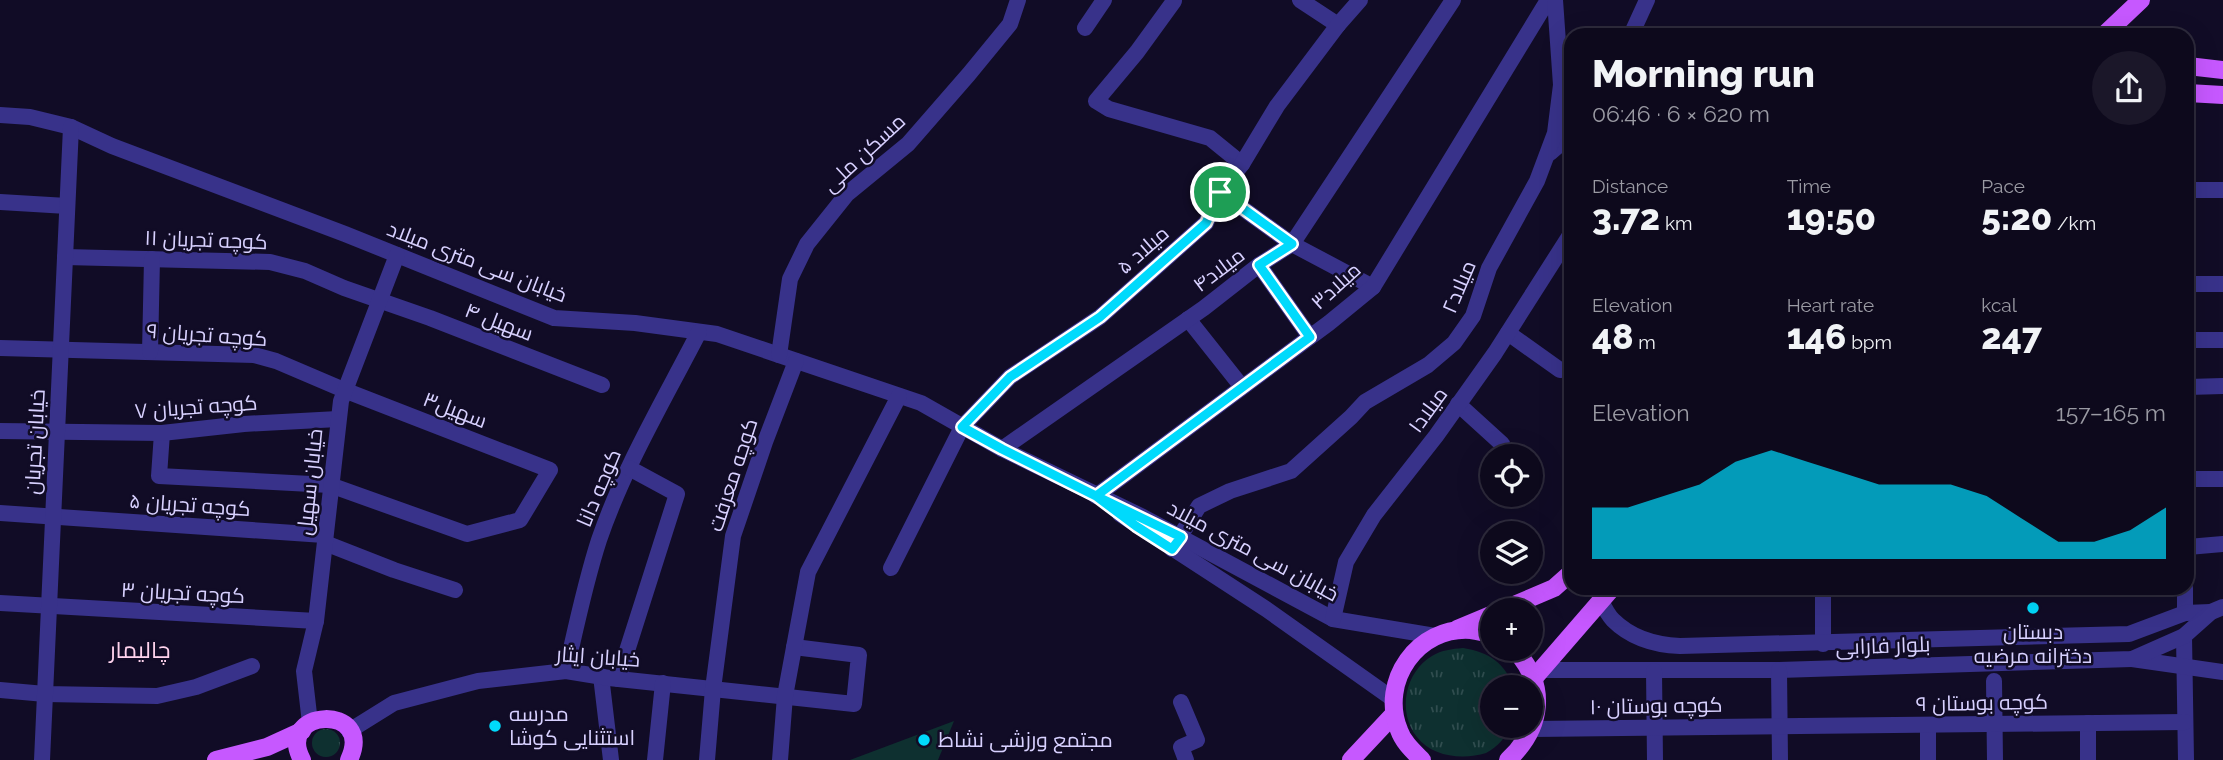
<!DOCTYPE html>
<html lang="en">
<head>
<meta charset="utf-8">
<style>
  body { margin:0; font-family:Raleway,Cairo,sans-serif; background:#1b1729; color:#f1f3f6; height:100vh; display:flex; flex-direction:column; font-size:26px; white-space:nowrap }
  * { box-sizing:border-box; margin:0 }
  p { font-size:23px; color:#9a9aa3 }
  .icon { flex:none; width:38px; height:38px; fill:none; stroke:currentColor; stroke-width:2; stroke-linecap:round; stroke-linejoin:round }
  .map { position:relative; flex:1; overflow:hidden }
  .panel { position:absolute; left:1564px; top:28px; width:630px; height:567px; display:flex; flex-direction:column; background:#0d091c; border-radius:21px; box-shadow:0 7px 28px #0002,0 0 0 2px #2d2a3b }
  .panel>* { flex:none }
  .fabs { position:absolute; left:1480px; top:444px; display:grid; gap:14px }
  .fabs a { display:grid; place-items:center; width:63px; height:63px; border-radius:50%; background:#0d091c; box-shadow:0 7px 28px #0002,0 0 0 2px #2d2a3b; font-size:35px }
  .pin { position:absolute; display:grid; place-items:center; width:60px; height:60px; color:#fff; margin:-30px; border:4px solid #fff; border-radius:50%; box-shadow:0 2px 7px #0007 }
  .round { display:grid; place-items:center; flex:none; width:74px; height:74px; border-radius:37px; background:#1b1729 }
  .summary { display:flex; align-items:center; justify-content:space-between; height:119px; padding:0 28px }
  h1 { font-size:38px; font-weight:800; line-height:52px }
  .stats { display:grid; grid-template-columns:repeat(3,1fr); gap:10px; height:119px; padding:7px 28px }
  .stats div { display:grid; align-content:center }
  .stats b { font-size:35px; font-weight:800 }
  .stats small { font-size:19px; font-weight:400 }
  .stats p { font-size:19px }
  .chart { height:196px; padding:14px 28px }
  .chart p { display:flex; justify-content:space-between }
  .chart svg { width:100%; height:126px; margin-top:7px; fill:#00dafc; opacity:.7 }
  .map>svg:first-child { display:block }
  .grass { fill:url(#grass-tufts) }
  .pitch { fill:#0e3030 }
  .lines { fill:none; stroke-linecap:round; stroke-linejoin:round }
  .minor { stroke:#38328a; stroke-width:16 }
  .major { stroke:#c658ff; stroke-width:18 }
  .route-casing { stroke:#fff; stroke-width:14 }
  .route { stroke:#00dafc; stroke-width:9 }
  .poi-dot { fill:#00dafc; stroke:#110c26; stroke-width:2.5 }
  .labels { text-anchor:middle; stroke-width:5; stroke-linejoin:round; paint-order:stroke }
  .street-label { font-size:21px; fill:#d8d1ff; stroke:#110c26 }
  .poi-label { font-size:21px; fill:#d8d1ff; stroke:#110c26; text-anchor:start }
  .neighbourhood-label { font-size:23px; fill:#ffd3ed; stroke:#110c26 }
</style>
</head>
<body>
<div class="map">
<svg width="2223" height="760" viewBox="0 0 2223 760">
  <defs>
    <pattern id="grass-tufts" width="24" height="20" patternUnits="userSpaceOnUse" patternTransform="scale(1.75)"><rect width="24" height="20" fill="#0e3030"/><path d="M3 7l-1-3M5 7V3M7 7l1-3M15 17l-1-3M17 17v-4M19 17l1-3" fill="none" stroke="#304d4f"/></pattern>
  </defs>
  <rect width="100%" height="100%" fill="#110c26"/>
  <g class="grass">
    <path d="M1463,648C1491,653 1503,662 1515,688H1493V726H1512C1505,737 1498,747 1486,753C1463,760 1432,757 1417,737C1397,712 1405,672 1432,656C1442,650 1452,649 1463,648Z"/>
    <circle cx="326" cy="743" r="14"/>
  </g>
  <path class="pitch" d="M954,721L938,760H850Z"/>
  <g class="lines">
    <g class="minor">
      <path d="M1300,0L1338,25"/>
      <path d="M1174,1L1137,52L1096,101L1109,109L1210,138L1242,164"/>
      <path d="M1085,28L1104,0"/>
      <path d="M1631,35L1647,0"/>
      <path d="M0,115L30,117L71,127L112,146L345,234L554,318L635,323L717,334L921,403L1002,449L1143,517L1333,619L1435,636"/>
      <path d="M1550,153L1572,134"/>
      <path d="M2188,190H2223"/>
      <path d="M1220,192L1292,244L1373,287"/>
      <path d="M0,202L67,206"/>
      <path d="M65,257L270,262L305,271L344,288L430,318L602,385"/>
      <path d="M1259,265L1310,337"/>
      <path d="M2188,284H2223"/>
      <path d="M1188,319L1242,387"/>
      <path d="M1508,333L1560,370"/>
      <path d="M2188,340H2223"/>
      <path d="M0,348L254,355L276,361L344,390L550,470L520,520L467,534L330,485L159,476L162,433"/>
      <path d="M150,352L152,259"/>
      <path d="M779,355L790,279L807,244L847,194L908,144L969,74L1010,24L1018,0"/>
      <path d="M2188,387L2223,386"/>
      <path d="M1458,404L1502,444"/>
      <path d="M0,431L162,433L244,424L338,419"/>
      <path d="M1002,449L1204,308L1259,265L1292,244L1453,0"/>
      <path d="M2188,479H2223"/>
      <path d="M1096,496L1329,323L1373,287L1548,0"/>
      <path d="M0,513L324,535"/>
      <path d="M1120,514L1266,609L1393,699"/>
      <path d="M325,543L394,570L455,590"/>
      <path d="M2188,547L2223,544"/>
      <path d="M1172,549L1199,506L1230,491L1291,471L1351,417L1365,402L1428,365L1454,343L1473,316L1489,268L1537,181L1555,133L1561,85L1555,0"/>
      <path d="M891,568L962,427L1010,377L1100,317L1206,223L1220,192L1242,164L1277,106L1338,25L1360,0"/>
      <path d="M1823,588V644"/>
      <path d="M2185,588V613"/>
      <path d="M1601,601C1604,607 1608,615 1613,620C1631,638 1656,645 1680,646L2129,634L2185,613L2211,612"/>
      <path d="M0,603L316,621"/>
      <path d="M1333,619L1346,562L1374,515L1436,436L1495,353L1572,232"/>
      <path d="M2184,636L2186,760"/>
      <path d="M2132,659L2223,672"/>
      <path d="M1543,670H1779L2132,659L2184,636L2211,612L2223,607"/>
      <path d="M1779,670L1780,760"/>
      <path d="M566,671C576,627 585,583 599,540C624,467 664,400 699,332"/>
      <path d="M1654,671L1655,760"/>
      <path d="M601,676L611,760"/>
      <path d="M618,679L677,494L629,468"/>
      <path d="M1994,681L1995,760"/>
      <path d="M0,690L45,694L157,696L196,687L252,666"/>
      <path d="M1181,702L1197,740L1181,747L1186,760"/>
      <path d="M310,723L304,671L316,621L341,401L397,255"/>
      <path d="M2088,723V760"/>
      <path d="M1928,725V760"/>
      <path d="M1533,729L2185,722"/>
      <path d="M349,731L394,703L478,681L566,671L609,678L854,704L859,655L794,647"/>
      <path d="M42,760L71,127"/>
      <path d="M655,760L663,683"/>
      <path d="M707,760L713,689L733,536L765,442L796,361"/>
      <path d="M780,760L785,696L808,572L899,396"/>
    </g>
    <g class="major">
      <path d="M2104,35L2141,0"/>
      <path d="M2188,66L2223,70"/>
      <path d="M2188,93L2223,95"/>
      <path d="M1500,611L1554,588L1572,572"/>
      <path d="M1457,629L1493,614"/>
      <path d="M1534,678L1612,588"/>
      <path d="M216,760L267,747L302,731"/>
      <path d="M302,760C274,708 376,703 349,760"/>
      <path d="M1351,760L1394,714"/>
      <path d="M1422,760C1413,751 1403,742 1399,730C1379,681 1418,626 1471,630C1478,631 1486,633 1493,635"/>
      <path d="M1508,760C1543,727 1548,685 1514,649"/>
    </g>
  </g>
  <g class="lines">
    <g class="route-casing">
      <path id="route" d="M1220,192L1206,223L1100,317L1010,377L962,427L1002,449L1096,496L1136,526L1172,549L1181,537L1096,496L1310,337L1259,265L1292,244L1220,192"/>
    </g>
    <use href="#route" class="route"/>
  </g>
  <g class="poi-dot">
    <circle cx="2033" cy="608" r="7"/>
    <circle cx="495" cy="726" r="7"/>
    <circle cx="924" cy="740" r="7"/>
  </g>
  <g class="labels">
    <g class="street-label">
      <text transform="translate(864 153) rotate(-43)" y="7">مسکن ملی</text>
      <text transform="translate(206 240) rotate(2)" y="7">کوچه تجریان ۱۱</text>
      <text transform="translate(1143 250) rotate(-41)" y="7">میلاد ۵</text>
      <text transform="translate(477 262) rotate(21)" y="7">خیابان سی متری میلاد</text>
      <text transform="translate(1219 270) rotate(-37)" y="7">میلاد۴</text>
      <text transform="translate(1336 286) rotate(-42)" y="7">میلاد۳</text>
      <text transform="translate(1459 287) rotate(-67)" y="7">میلاد۲</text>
      <text transform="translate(499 322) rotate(21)" y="7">سهیل ۴</text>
      <text transform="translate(207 335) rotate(4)" y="7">کوچه تجریان ۹</text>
      <text transform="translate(196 407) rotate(-4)" y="7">کوچه تجریان ۷</text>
      <text transform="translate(455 410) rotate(21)" y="7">سهیل۳</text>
      <text transform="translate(1428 410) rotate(-54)" y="7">میلاد۱</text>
      <text transform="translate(35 442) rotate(-87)" y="7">خیابان تجریان</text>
      <text transform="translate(733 475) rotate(-72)" y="7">کوچه معرفت</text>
      <text transform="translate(310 482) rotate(-84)" y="7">خیابان سهیل</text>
      <text transform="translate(599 488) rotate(-67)" y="7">کوچه دانا</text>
      <text transform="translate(190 505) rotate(4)" y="7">کوچه تجریان ۵</text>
      <text transform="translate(1253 551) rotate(28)" y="7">خیابان سی متری میلاد</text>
      <text transform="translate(183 593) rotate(3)" y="7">کوچه تجریان ۳</text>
      <text transform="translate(1883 646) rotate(-2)" y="7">بلوار فارابی</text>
      <text transform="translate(598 657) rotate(4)" y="7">خیابان ایثار</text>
      <text transform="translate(1982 703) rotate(-1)" y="7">کوچه بوستان ۹</text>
      <text transform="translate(1656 706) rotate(-1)" y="7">کوچه بوستان ۱۰</text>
    </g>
    <g class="poi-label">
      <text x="2033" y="639" text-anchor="middle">دبستان<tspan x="2033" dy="24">دخترانه مرضیه</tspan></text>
      <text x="509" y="721">مدرسه<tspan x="509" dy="24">استثنایی کوشا</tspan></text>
      <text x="938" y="747">مجتمع ورزشی نشاط</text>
    </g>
    <g class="neighbourhood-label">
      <text x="140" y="658">چالیمار</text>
    </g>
  </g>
</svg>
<div class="fabs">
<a><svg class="icon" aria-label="locate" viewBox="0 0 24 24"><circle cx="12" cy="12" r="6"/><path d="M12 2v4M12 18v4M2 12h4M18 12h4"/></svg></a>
<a><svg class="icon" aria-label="layers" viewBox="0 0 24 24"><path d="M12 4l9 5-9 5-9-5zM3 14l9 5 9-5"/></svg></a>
<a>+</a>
<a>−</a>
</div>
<div class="pin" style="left:1220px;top:192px;background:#1e9e55"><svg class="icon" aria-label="arrive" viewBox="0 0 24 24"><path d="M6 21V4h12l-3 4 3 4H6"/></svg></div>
<section class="panel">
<div class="summary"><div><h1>Morning run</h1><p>06:46 · 6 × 620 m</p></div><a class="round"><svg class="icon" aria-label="share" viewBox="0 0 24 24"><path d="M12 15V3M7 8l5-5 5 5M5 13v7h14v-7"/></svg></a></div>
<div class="stats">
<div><p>Distance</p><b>3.72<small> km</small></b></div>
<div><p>Time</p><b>19:50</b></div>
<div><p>Pace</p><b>5:20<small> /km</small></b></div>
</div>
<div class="stats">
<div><p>Elevation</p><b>48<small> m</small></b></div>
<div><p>Heart rate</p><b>146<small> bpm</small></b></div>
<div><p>kcal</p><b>247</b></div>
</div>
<div class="chart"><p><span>Elevation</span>157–165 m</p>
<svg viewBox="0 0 160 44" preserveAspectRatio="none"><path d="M0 44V26L10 26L20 22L30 18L40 10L50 6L60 10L70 14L80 18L90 18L100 18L110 22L120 30L130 38L140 38L150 34L160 26V44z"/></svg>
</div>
</section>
</div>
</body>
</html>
